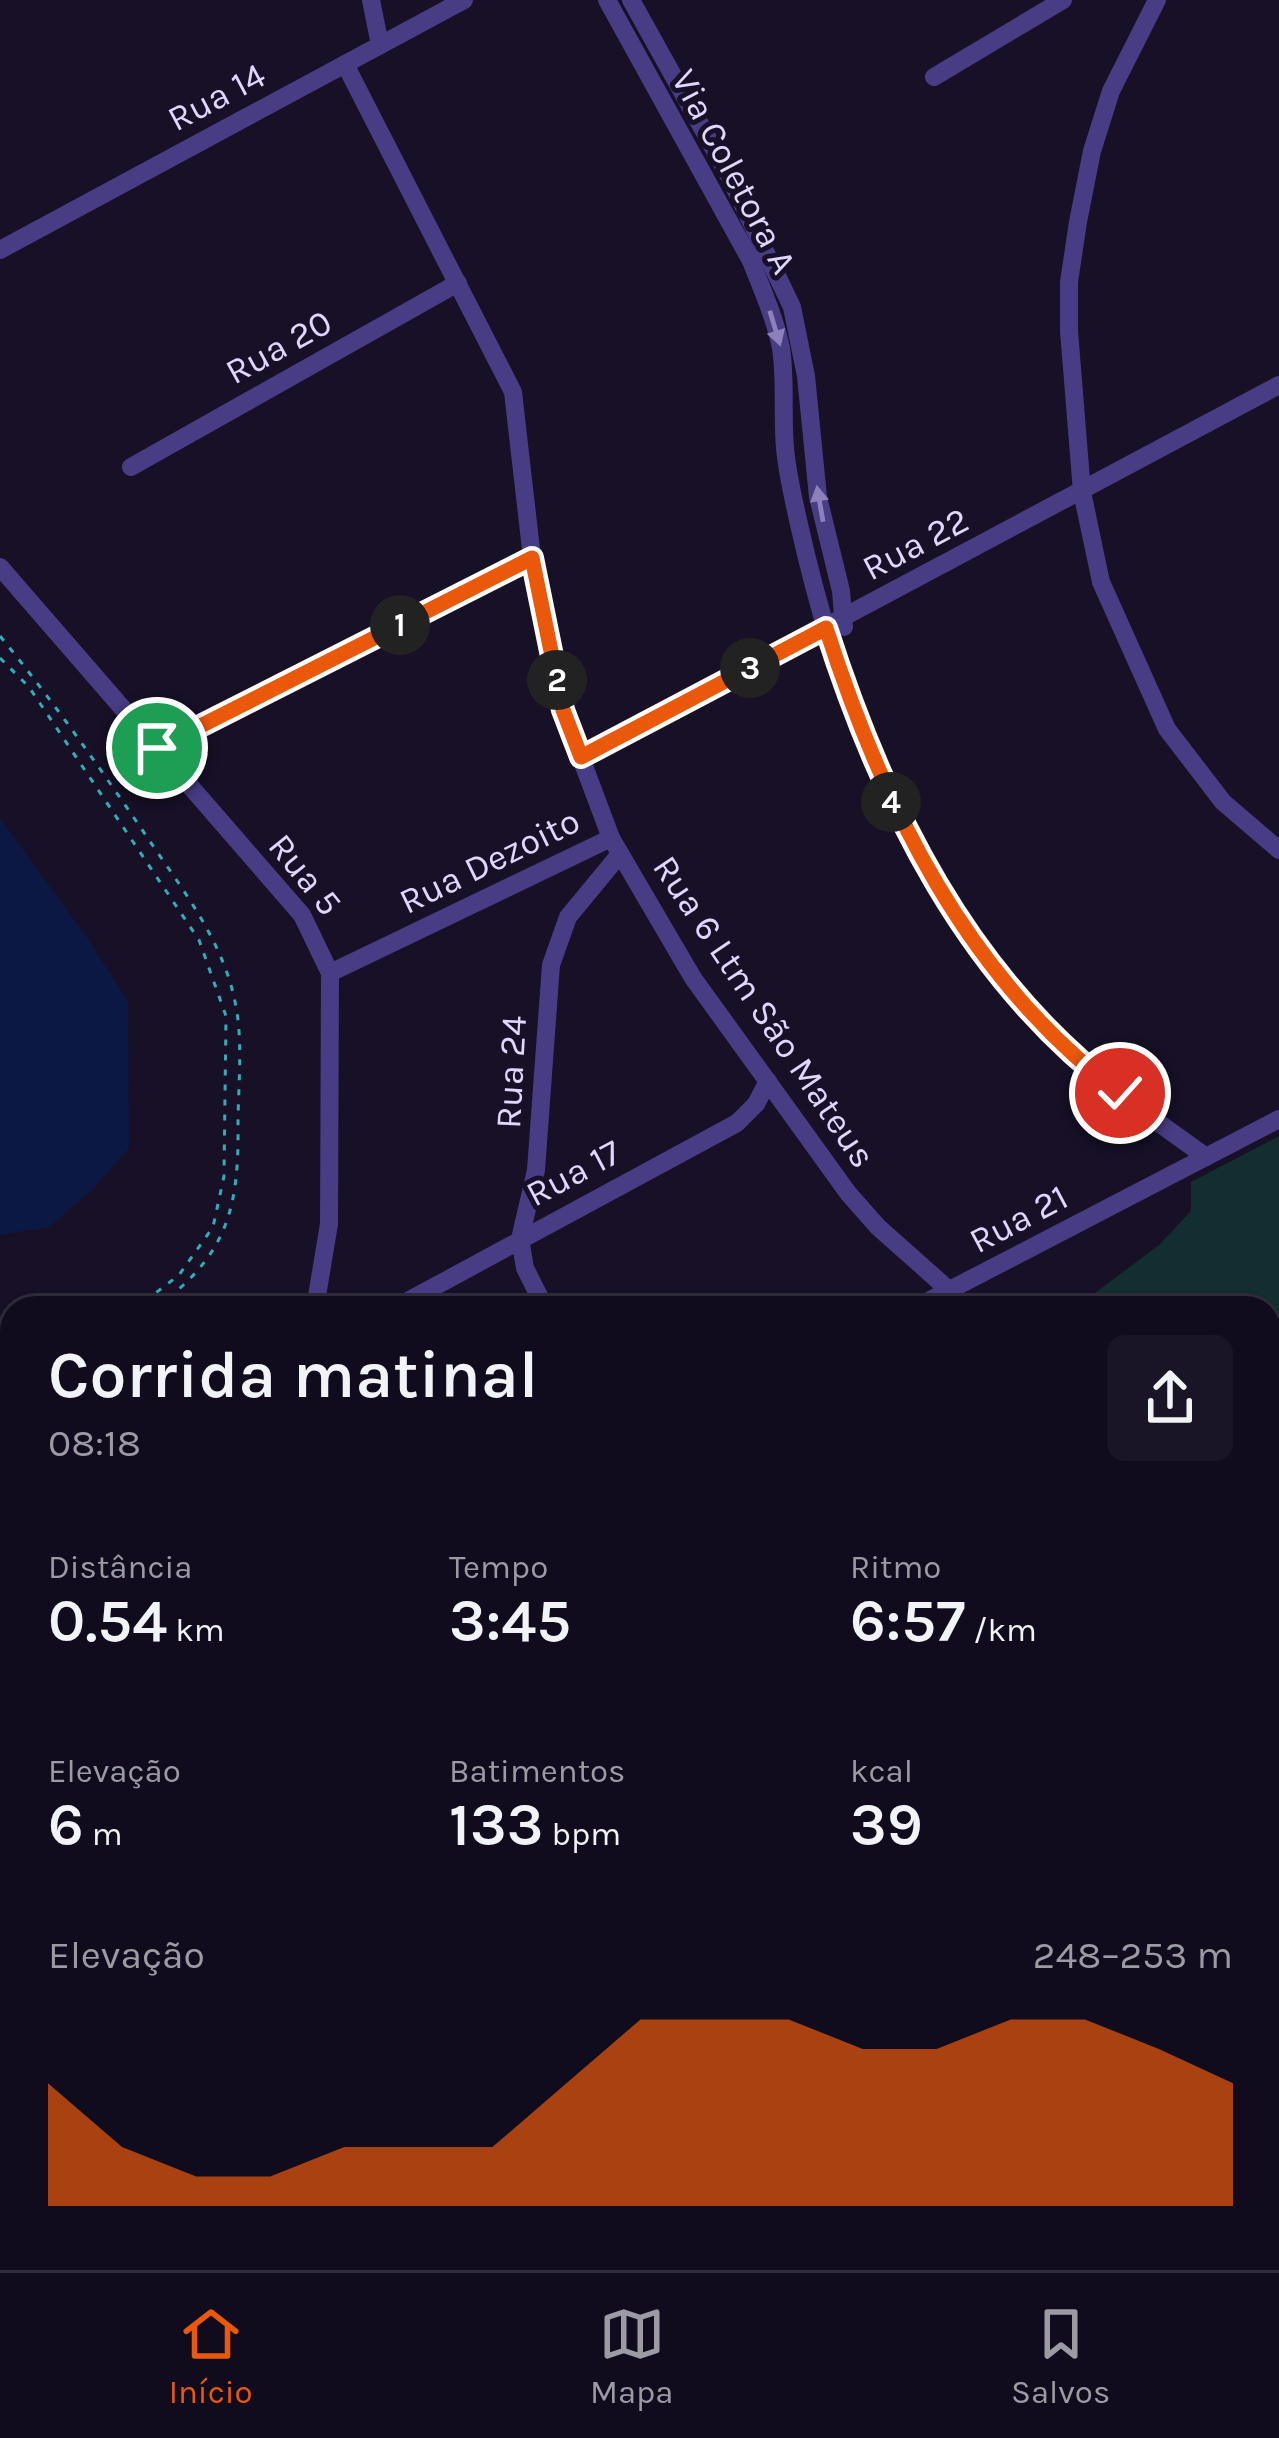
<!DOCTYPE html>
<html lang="pt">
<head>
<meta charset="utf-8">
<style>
  body { margin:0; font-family:Karla,sans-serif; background:#1a1526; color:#f1f3f6; height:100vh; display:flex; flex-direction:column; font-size:45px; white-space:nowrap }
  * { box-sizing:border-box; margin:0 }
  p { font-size:39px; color:#9c9ba4 }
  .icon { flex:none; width:66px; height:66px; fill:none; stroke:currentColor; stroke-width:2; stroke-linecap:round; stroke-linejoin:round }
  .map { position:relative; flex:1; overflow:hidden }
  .details { position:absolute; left:0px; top:1296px; width:1281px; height:975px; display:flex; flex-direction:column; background:#110c1d; border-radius:36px 36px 0 0; box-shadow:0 3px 9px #0004,0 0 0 3px #302c3b }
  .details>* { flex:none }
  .pin { position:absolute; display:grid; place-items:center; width:102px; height:102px; color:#fff; margin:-51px; border:6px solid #fff; border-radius:50%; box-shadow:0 3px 12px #0007 }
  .km { position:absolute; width:60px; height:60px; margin:-30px; border-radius:50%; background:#222; color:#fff; font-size:33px; line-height:60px; text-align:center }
  .round { display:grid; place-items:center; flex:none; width:126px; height:126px; border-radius:18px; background:#1a1526 }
  .summary { display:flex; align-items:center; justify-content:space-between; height:204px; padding:0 48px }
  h1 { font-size:66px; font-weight:600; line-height:90px }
  .stats { display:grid; grid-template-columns:repeat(3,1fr); gap:18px; height:204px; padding:12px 48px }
  .stats div { display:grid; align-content:center }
  .stats b { font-size:60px; font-weight:600 }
  .stats small { font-size:33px; font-weight:400 }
  .stats p { font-size:33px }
  .chart { height:336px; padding:24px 48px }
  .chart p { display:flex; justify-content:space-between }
  .chart svg { width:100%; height:216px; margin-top:12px; fill:#ea580c; opacity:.7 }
  .dock { display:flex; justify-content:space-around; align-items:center; height:168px; border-top:3px solid #302c3b; background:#110c1d; font-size:33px; color:#9c9ba4 }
  .dock a { display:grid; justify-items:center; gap:6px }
  .dock .on { color:#ea580c }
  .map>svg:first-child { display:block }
  .green { fill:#132e31 }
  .water { fill:#0b1844 }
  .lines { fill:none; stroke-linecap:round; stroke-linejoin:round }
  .path { stroke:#32adb7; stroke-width:3; stroke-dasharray:6 9; stroke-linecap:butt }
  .minor { stroke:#483c85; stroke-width:18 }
  .oneway { fill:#8c81bb }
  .route-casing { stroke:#fff; stroke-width:24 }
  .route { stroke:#ea580c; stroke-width:15 }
  .labels { text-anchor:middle; stroke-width:10; stroke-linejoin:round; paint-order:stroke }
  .street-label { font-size:36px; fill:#e0d6fe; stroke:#171027 }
</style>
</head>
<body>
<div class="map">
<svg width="1279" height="2270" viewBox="0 0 1279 2270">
  <rect width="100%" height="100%" fill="#171027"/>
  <g class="green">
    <path d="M1279,1136V2167L1269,2149V1308H1075L1159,1245L1191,1211V1182Z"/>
    <path d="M12,1797V2259H712L718,2270H0V1803Z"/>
    <path d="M954,2259H1169L1175,2270H961Z"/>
  </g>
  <path class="water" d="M0,818L88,939L128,1001L129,1148L95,1187L49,1227L0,1235Z"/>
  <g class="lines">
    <g class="path">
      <path d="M0,636C53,701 100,768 147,837C182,889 225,943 236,1007C243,1044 238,1088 238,1126C239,1210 226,1257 155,1308"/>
      <path d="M0,658L29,687L199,940L226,1016L224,1176L213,1227L179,1275L136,1308"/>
      <path d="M0,1330L12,1333"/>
      <path d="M0,1344L12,1347"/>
    </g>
    <g class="minor">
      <path d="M371,0L380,45"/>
      <path d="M607,0L751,261C762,289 775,318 781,348C786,380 782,415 785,448C787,472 793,497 798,520C840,709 917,910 1061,1045C1105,1087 1157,1121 1206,1157"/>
      <path d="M631,0L730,178L792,307L806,376L818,497L841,591L844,627"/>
      <path d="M1157,0L1111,91L1092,151L1078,222L1069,282V331L1082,492L1101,582L1167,729L1223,802L1279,850"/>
      <path d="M345,64L513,392L532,558L563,710L611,838L693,978L848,1193L878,1227L950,1291"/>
      <path d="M934,77L1063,0"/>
      <path d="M0,250L464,0"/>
      <path d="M131,467L458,283"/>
      <path d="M0,567L302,915L330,973L329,1224L315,1308"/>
      <path d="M157,748L532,558"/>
      <path d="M581,757L1279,385"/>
      <path d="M330,973L611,838"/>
      <path d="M395,1308L737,1123L756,1104L768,1081"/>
      <path d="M545,1308L525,1268L520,1239L536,1170L551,965L568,917L620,854"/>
      <path d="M915,1308L1279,1119"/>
      <path d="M0,1561L12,1577"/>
      <path d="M0,1621L12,1644"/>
      <path d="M0,1769L12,1762"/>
      <path d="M939,2259L947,2270"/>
    </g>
  </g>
  <defs><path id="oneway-solid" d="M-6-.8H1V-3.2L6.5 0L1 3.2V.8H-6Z" transform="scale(3)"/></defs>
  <g class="oneway">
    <use href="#oneway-solid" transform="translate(775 328) rotate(73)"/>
    <use href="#oneway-solid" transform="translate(820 504) rotate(-100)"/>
  </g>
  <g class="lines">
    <g class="route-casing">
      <path id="route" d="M157,748L532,558L563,710L581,757L826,628C883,806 967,978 1120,1093"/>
    </g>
    <use href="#route" class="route"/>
  </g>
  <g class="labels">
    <g class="street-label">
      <text transform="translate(216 96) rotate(-28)" y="13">Rua 14</text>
      <text transform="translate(735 171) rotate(62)" y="13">Via Coletora A</text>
      <text transform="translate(278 346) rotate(-29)" y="13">Rua 20</text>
      <text transform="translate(915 543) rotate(-28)" y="13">Rua 22</text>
      <text transform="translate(489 860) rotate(-26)" y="13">Rua Dezoito</text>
      <text transform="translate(306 874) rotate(51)" y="13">Rua 5</text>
      <text transform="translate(765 1011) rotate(56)" y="13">Rua 6 Ltm São Mateus</text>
      <text transform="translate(510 1072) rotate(-87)" y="13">Rua 24</text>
      <text transform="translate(573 1172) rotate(-28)" y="13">Rua 17</text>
      <text transform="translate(1018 1218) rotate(-28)" y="13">Rua 21</text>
    </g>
  </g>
</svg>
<div class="pin" style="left:157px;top:748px;background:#1e9e55"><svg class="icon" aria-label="arrive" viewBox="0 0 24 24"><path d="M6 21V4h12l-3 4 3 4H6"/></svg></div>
<div class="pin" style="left:1120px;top:1093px;background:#d93025"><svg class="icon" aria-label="check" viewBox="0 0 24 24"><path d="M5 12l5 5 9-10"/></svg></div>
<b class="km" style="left:400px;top:625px">1</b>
<b class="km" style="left:557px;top:680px">2</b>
<b class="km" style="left:750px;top:668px">3</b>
<b class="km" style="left:891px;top:802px">4</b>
<section class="details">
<div class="summary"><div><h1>Corrida matinal</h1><p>08:18</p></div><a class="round"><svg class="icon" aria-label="share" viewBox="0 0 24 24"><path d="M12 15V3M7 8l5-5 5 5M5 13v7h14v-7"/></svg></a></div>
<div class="stats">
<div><p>Distância</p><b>0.54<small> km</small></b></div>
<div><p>Tempo</p><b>3:45</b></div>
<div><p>Ritmo</p><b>6:57<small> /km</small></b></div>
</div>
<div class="stats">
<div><p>Elevação</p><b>6<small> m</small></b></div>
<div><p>Batimentos</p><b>133<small> bpm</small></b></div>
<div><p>kcal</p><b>39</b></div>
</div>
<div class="chart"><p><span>Elevação</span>248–253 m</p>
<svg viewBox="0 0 160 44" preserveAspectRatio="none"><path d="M0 44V19L10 32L20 38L30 38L40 32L50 32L60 32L70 19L80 6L90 6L100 6L110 12L120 12L130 6L140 6L150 12L160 19V44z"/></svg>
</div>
</section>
</div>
<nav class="dock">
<a class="on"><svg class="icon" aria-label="home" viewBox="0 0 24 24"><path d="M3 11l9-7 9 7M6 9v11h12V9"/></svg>Início</a>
<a><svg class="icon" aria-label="map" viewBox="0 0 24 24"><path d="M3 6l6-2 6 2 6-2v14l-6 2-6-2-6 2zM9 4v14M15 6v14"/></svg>Mapa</a>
<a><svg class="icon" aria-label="saved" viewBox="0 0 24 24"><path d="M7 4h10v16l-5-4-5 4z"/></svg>Salvos</a>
</nav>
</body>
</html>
